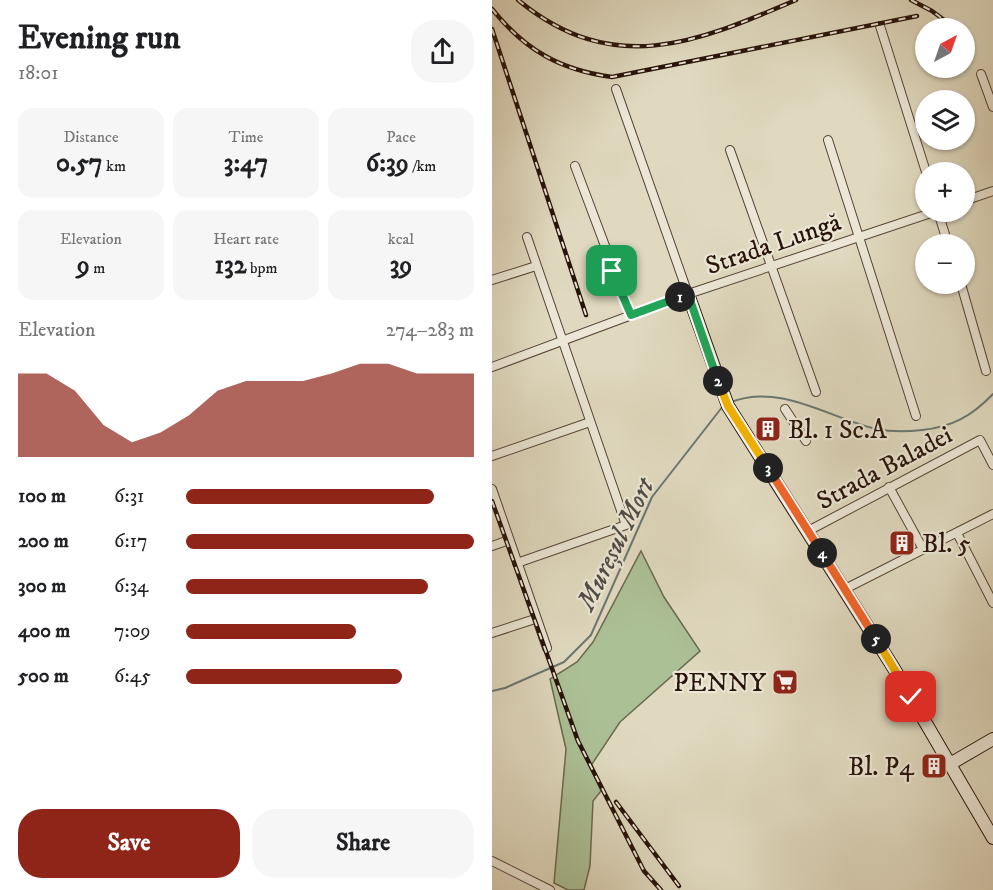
<!DOCTYPE html>
<html lang="en">
<head>
<meta charset="utf-8">
<style>
  body { margin:0; font-family:"IM FELL DW Pica",serif; background:#f6f6f6; color:#202124; height:100vh; display:flex; flex-direction:column; font-size:22px; white-space:nowrap }
  * { box-sizing:border-box; margin:0 }
  p { font-size:20px; color:#757577 }
  .icon { flex:none; width:33px; height:33px; fill:none; stroke:currentColor; stroke-width:2; stroke-linecap:round; stroke-linejoin:round }
  .map { position:relative; flex:1; overflow:hidden }
  .panel { display:flex; flex-direction:column; background:#fff; width:492px }
  .panel>* { flex:none }
  .needle { width:39px; rotate:40deg }
  .tools { position:absolute; left:423px; top:18px; display:grid; gap:12px }
  .tools a { display:grid; place-items:center; width:60px; height:60px; border-radius:50%; background:#fff; box-shadow:0 2px 4px #0004; font-size:30px }
  .pin { position:absolute; display:grid; place-items:center; width:51px; height:51px; color:#fff; margin:-26px; border-radius:12px; box-shadow:0 3px 9px #0006 }
  .km { position:absolute; width:30px; height:30px; margin:-15px; border-radius:50%; background:#222; color:#fff; font-size:16px; line-height:30px; text-align:center }
  .round { display:grid; place-items:center; flex:none; width:63px; height:63px; border-radius:24px; background:#f6f6f6 }
  .overview { display:flex; align-items:center; justify-content:space-between; height:102px; padding:0 18px }
  h1 { font-size:33px; font-weight:700; line-height:45px }
  .figures { display:grid; grid-template-columns:repeat(3,1fr); gap:9px; height:102px; padding:6px 18px }
  .figures div { display:grid; align-content:center; border-radius:15px; background:#f6f6f6; text-align:center }
  .figures b { font-size:26px; font-weight:700 }
  .figures small { font-size:16px; font-weight:400 }
  .figures p { font-size:16px }
  .chart { height:168px; padding:12px 18px }
  .chart p { display:flex; justify-content:space-between }
  .chart svg { width:100%; height:108px; margin-top:6px; fill:#8f2418; opacity:.7 }
  .cta { display:flex; gap:12px; margin-top:auto; padding:12px 18px }
  .cta a { flex:1; height:69px; border-radius:24px; background:#8f2418; color:#fff; font-size:24px; font-weight:700; line-height:69px; text-align:center }
  .cta a+a { background:#f6f6f6; color:#202124 }
  ul { padding:0 18px; list-style:none; font-size:20px }
  li { display:grid; grid-template-columns:96px 72px 1fr; align-items:center; height:45px }
  li i { height:15px; border-radius:8px; background:#8f2418 }
  main { display:flex; flex:1; min-height:0 }
  .map>svg:first-child { display:block }
  .green { fill:#acc096; stroke:#6a6a50; stroke-width:1.5 }
  .lines { fill:none; stroke-linecap:round; stroke-linejoin:round }
  .stream { stroke:#697772; stroke-width:2 }
  .street-casing { stroke:#564437; stroke-width:10 }
  .secondary-casing { stroke:#28130a; stroke-width:14 }
  .street { stroke:#ebe6d5; stroke-width:8 }
  .secondary { stroke:#ebe6d5; stroke-width:12 }
  .rail-casing { stroke:#28130a; stroke-width:4.5 }
  .rail { stroke:#ebe6d5; stroke-width:2; stroke-dasharray:7; stroke-linecap:butt }
  .split-1-casing { stroke:#fff; stroke-width:12 }
  .split-2-casing { stroke:#fff; stroke-width:12 }
  .split-3-casing { stroke:#fff; stroke-width:12 }
  .split-4-casing { stroke:#fff; stroke-width:12 }
  .split-5-casing { stroke:#fff; stroke-width:12 }
  .split-6-casing { stroke:#fff; stroke-width:12 }
  .split-1 { stroke:#22a559; stroke-width:8 }
  .split-2 { stroke:#22a559; stroke-width:8 }
  .split-3 { stroke:#f5b400; stroke-width:8 }
  .split-4 { stroke:#f0652b; stroke-width:8 }
  .split-5 { stroke:#f0652b; stroke-width:8 }
  .split-6 { stroke:#f5b400; stroke-width:8 }
  .labels { text-anchor:middle; stroke-width:4.5; stroke-linejoin:round; paint-order:stroke }
  .street-label { font-size:26px; fill:#28130a; stroke:#ebe6d5 }
  .poi-label { font-size:26px; fill:#28130a; stroke:#ebe6d5; text-anchor:start }
  .water-label { font-size:27px; font-style:italic; fill:#4e4d47; stroke:#ebe6d5 }
</style>
</head>
<body>
<main>
<section class="panel">
<div class="overview"><div><h1>Evening run</h1><p>18:01</p></div><a class="round"><svg class="icon" aria-label="share" viewBox="0 0 24 24"><path d="M12 15V3M7 8l5-5 5 5M5 13v7h14v-7"/></svg></a></div>
<div class="figures">
<div><p>Distance</p><b>0.57<small> km</small></b></div>
<div><p>Time</p><b>3:47</b></div>
<div><p>Pace</p><b>6:39<small> /km</small></b></div>
</div>
<div class="figures">
<div><p>Elevation</p><b>9<small> m</small></b></div>
<div><p>Heart rate</p><b>132<small> bpm</small></b></div>
<div><p>kcal</p><b>39</b></div>
</div>
<div class="chart"><p><span>Elevation</span>274–283 m</p>
<svg viewBox="0 0 160 44" preserveAspectRatio="none"><path d="M0 44V10L10 10L20 17L30 31L40 38L50 34L60 27L70 17L80 13L90 13L100 13L110 10L120 6L130 6L140 10L150 10L160 10V44z"/></svg>
</div>
<ul>
<li><b>100 m</b>6:31<i style="width:86%"></i></li>
<li><b>200 m</b>6:17<i style="width:100%"></i></li>
<li><b>300 m</b>6:34<i style="width:84%"></i></li>
<li><b>400 m</b>7:09<i style="width:59%"></i></li>
<li><b>500 m</b>6:45<i style="width:75%"></i></li>
</ul>
<div class="cta"><a>Save</a><a>Share</a></div>
</section>
<div class="map">
<svg width="501" height="890" viewBox="0 0 501 890">
  <rect width="100%" height="100%" fill="#e0d9bf"/>
  <filter id="stains"><feTurbulence type="fractalNoise" baseFrequency=".00333" numOctaves="4"/><feColorMatrix values="0 0 0 0 .2 0 0 0 0 .09 0 0 0 0 .02 0 0 0 .5 -.17"/></filter>
  <radialGradient id="worn" r=".72"><stop offset=".6" stop-color="#630" stop-opacity="0"/><stop offset="1" stop-color="#630" stop-opacity=".3"/></radialGradient>
  <path class="green" d="M149,551L172,597L208,651L128,722L98,767L109,791L101,801L98,866L92,890H76L62,883L74,749L58,679L85,662L101,642Z"/>
  <g class="lines">
    <g class="stream">
      <path d="M239,402C289,383 337,418 384,429C399,432 414,432 430,430C460,427 480,416 501,394"/>
      <path d="M0,691L13,688L72,662L99,635L160,497L231,406"/>
    </g>
    <g class="street-casing">
      <g id="street">
        <path d="M388,26L434,172"/>
        <path d="M489,74L501,107"/>
        <path d="M124,89L196,294"/>
        <path d="M336,140L424,416"/>
        <path d="M238,150L324,392"/>
        <path d="M83,166L139,315"/>
        <path d="M472,201L501,191"/>
        <path d="M446,212L456,244"/>
        <path d="M0,280L44,266"/>
        <path d="M469,284L494,371"/>
        <path d="M0,367L196,294L442,212"/>
        <path d="M293,409L314,441"/>
        <path d="M0,456L98,422"/>
        <path d="M397,487L431,549"/>
        <path d="M0,489L55,648"/>
        <path d="M316,531L488,440L501,465"/>
        <path d="M465,533L501,603"/>
        <path d="M0,546L17,540"/>
        <path d="M25,563L134,525L35,237"/>
        <path d="M353,589L501,514"/>
        <path d="M0,633L43,619"/>
        <path d="M0,861L58,890"/>
      </g>
    </g>
    <g class="secondary-casing">
      <g id="secondary">
        <path d="M196,294L236,406L401,667L501,838"/>
        <path d="M458,764L501,739"/>
      </g>
    </g>
    <use href="#street" class="street"/>
    <use href="#secondary" class="secondary"/>
    <g class="rail-casing">
      <g id="rail">
        <path d="M26,0C121,78 204,43 304,0"/>
        <path d="M419,0L440,11L463,28"/>
        <path d="M0,9C33,50 68,70 120,77L425,16"/>
        <path d="M0,29L94,315"/>
        <path d="M0,501L86,741L152,871L169,890"/>
        <path d="M124,802L187,886"/>
      </g>
    </g>
    <use href="#rail" class="rail"/>
  </g>
  <g class="lines">
    <g class="split-1-casing">
      <path id="split-1" d="M120,271L139,315L188,297"/>
    </g>
    <g class="split-2-casing">
      <path id="split-2" d="M188,297L196,294L226,381"/>
    </g>
    <g class="split-3-casing">
      <path id="split-3" d="M226,381L236,406L276,468"/>
    </g>
    <g class="split-4-casing">
      <path id="split-4" d="M276,468L330,553"/>
    </g>
    <g class="split-5-casing">
      <path id="split-5" d="M330,553L384,639"/>
    </g>
    <g class="split-6-casing">
      <path id="split-6" d="M384,639L419,697"/>
    </g>
    <use href="#split-1" class="split-1"/>
    <use href="#split-2" class="split-2"/>
    <use href="#split-3" class="split-3"/>
    <use href="#split-4" class="split-4"/>
    <use href="#split-5" class="split-5"/>
    <use href="#split-6" class="split-6"/>
  </g>
  <defs>
    <g id="building-square" transform="scale(1.35)"><rect x="-9" y="-9" width="18" height="18" rx="4" fill="#8f2418" stroke="#ebe6d5"/><path d="M-4-6H4V6H1V3H-1V6H-4ZM-2.5-4.3h1.7v1.8h-1.7ZM.8-4.3h1.7v1.8H.8ZM-2.5-1h1.7V.8h-1.7ZM.8-1h1.7V.8H.8Z" fill="#fff"/></g>
    <g id="supermarket-square" transform="scale(1.35)"><rect x="-9" y="-9" width="18" height="18" rx="4" fill="#8f2418" stroke="#ebe6d5"/><path d="M-6-5.5h2.5l.6 2H6L4.5 2H-2.5L-4.4-4H-6ZM-1.5 3.2a1.3 1.3 0 1 0 .1 0ZM3 3.2a1.3 1.3 0 1 0 .1 0Z" fill="#fff"/></g>
  </defs>
  <g fill-rule="evenodd">
    <use href="#building-square" x="276" y="429"/>
    <use href="#building-square" x="410" y="543"/>
    <use href="#supermarket-square" x="293" y="682"/>
    <use href="#building-square" x="442" y="766"/>
  </g>
  <g class="labels">
    <g class="street-label">
      <text transform="translate(281 243) rotate(-19)" y="9">Strada Lungă</text>
      <text transform="translate(392 467) rotate(-28)" y="9">Strada Baladei</text>
    </g>
    <g class="poi-label">
      <text x="296" y="438">Bl. 1 Sc.A</text>
      <text x="430" y="552">Bl. 5</text>
      <text x="274" y="691" text-anchor="end">PENNY</text>
      <text x="422" y="775" text-anchor="end">Bl. P4</text>
    </g>
    <g class="water-label">
      <text transform="translate(123 544) rotate(-64)" y="9">Mureșul Mort</text>
    </g>
  </g>
  <rect width="100%" height="100%" filter="url(#stains)"/>
  <rect width="100%" height="100%" fill="url(#worn)"/>
</svg>
<div class="tools">
<a><svg class="needle" viewBox="-14 -14 28 28"><path d="M0-13l5 13h-10z" fill="#e53935"/><path d="M0 13l5-13h-10z" fill="#757577"/></svg></a>
<a><svg class="icon" aria-label="layers" viewBox="0 0 24 24"><path d="M12 4l9 5-9 5-9-5zM3 14l9 5 9-5"/></svg></a>
<a>+</a>
<a>−</a>
</div>
<div class="pin" style="left:120px;top:271px;background:#1e9e55"><svg class="icon" aria-label="arrive" viewBox="0 0 24 24"><path d="M6 21V4h12l-3 4 3 4H6"/></svg></div>
<div class="pin" style="left:419px;top:697px;background:#d93025"><svg class="icon" aria-label="check" viewBox="0 0 24 24"><path d="M5 12l5 5 9-10"/></svg></div>
<b class="km" style="left:188px;top:297px">1</b>
<b class="km" style="left:226px;top:381px">2</b>
<b class="km" style="left:276px;top:468px">3</b>
<b class="km" style="left:330px;top:553px">4</b>
<b class="km" style="left:384px;top:639px">5</b>
</div>
</main>
</body>
</html>
